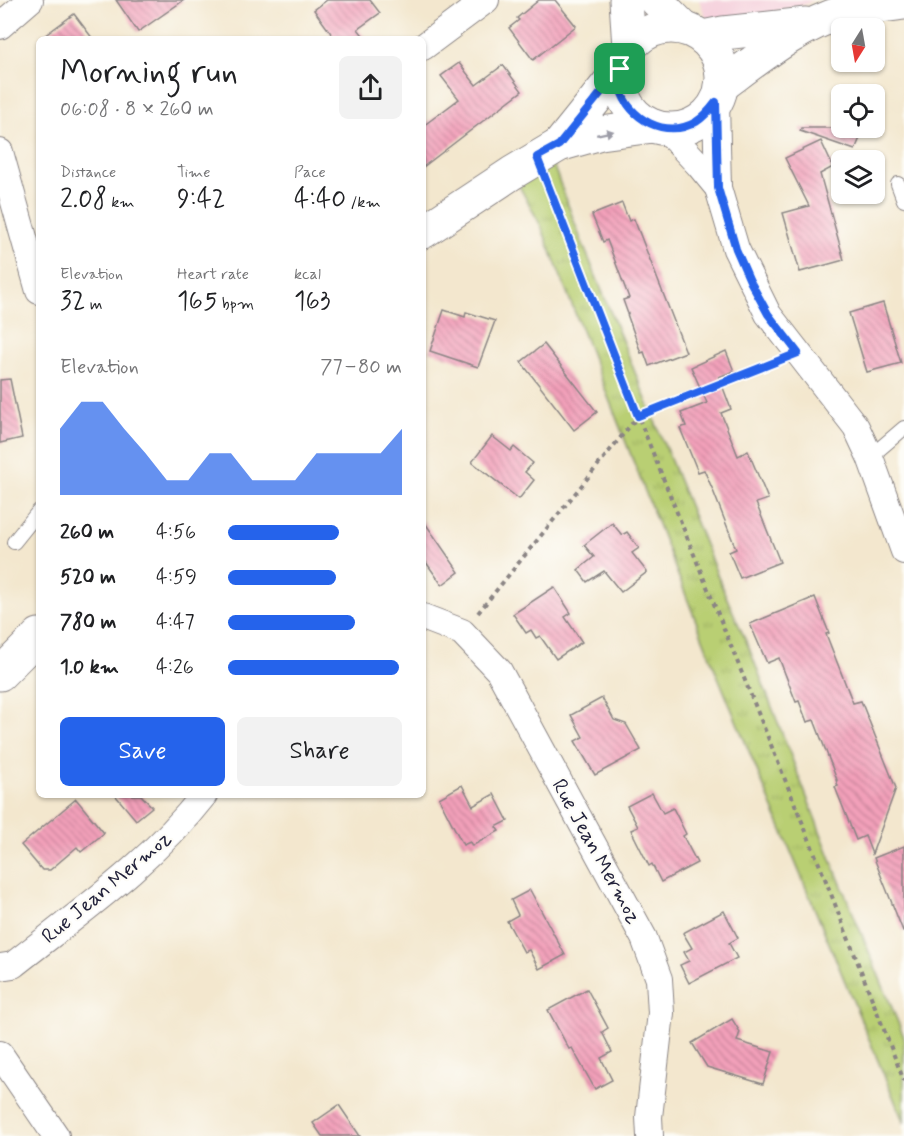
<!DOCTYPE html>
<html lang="en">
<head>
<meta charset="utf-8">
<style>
  body { margin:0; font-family:Mynerve,sans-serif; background:#f2f2f2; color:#202124; height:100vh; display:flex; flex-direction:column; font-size:22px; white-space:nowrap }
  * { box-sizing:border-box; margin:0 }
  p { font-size:20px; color:#757577 }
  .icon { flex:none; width:33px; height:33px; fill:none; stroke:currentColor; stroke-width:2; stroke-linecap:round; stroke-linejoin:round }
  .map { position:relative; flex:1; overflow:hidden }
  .side { position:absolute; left:36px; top:36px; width:390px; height:762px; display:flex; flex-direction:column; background:#fff; border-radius:9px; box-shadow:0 2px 4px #0004 }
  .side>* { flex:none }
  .needle { width:39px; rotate:191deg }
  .buttons { position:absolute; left:831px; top:18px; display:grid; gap:12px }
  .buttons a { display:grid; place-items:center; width:54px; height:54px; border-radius:9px; background:#fff; box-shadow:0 2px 4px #0004; font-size:30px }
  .pin { position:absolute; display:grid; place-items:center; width:51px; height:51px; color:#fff; margin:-26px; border-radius:12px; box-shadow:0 3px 9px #0006 }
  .round { display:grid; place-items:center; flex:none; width:63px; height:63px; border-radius:9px; background:#f2f2f2 }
  .summary { display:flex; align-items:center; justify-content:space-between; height:102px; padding:0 24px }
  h1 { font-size:33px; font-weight:600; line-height:45px }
  .metrics { display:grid; grid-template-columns:repeat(3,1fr); gap:9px; height:102px; padding:6px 24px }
  .metrics div { display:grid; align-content:center }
  .metrics b { font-size:26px; font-weight:600 }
  .metrics small { font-size:16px; font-weight:400 }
  .metrics p { font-size:16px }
  .chart { height:168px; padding:12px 24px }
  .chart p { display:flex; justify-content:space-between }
  .chart svg { width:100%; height:108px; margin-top:6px; fill:#2563eb; opacity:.7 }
  .action { display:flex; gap:12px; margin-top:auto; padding:12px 24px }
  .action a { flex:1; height:69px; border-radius:9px; background:#2563eb; color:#fff; font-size:24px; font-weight:600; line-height:69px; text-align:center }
  .action a+a { background:#f2f2f2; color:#202124 }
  ul { padding:0 24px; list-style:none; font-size:20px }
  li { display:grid; grid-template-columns:96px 72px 1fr; align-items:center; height:45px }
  li i { height:15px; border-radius:8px; background:#2563eb }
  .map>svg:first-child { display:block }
  .built { fill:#f5cfdb }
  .grass { fill:url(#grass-tufts); stroke:#6e7857; stroke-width:1.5 }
  .building { fill:url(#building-back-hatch) }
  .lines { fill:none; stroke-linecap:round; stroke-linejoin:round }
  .service-casing { stroke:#8a8484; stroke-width:16 }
  .minor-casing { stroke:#8a8484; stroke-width:28 }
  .tertiary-casing { stroke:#8a8484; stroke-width:35 }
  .path { stroke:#8a8484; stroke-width:4; stroke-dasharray:4.5 4.5; stroke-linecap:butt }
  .service { stroke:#fff; stroke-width:14 }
  .minor { stroke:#fff; stroke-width:26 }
  .tertiary { stroke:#fff; stroke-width:33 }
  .oneway { fill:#9c9ca7 }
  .route-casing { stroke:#fff; stroke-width:12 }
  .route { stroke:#2563eb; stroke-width:8 }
  .labels { text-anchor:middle; stroke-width:4.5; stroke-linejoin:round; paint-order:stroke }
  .street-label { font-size:21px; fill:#22223b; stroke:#fdfcf7 }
</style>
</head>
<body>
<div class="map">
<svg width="904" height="1136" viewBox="0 0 904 1136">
  <defs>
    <pattern id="grass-tufts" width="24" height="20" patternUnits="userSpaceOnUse" patternTransform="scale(1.5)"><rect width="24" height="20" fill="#b9cf73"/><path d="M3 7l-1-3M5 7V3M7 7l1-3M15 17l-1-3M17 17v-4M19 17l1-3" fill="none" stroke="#9fb164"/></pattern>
    <pattern id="building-back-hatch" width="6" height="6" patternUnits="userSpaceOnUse" patternTransform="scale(1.5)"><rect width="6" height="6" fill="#f3a0ba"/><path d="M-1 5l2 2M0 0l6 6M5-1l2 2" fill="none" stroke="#c48298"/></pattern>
  </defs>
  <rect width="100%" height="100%" fill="#fdfcf7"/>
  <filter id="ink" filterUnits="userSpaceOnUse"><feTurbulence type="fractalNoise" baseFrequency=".0167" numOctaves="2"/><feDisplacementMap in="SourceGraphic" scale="12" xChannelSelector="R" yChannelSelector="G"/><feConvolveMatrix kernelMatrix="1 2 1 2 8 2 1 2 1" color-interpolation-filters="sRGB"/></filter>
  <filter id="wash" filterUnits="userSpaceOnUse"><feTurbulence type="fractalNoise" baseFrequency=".008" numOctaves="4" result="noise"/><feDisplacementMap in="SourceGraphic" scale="24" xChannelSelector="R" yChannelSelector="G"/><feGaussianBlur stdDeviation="1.35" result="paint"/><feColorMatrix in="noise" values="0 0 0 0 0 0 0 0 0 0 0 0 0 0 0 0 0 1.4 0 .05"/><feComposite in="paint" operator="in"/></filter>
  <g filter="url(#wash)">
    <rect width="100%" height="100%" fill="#f3e7ce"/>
    <path class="built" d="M699,0H813L806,4L710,28Z"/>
    <path class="grass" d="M548,151L580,237L725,594L749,648L834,867L904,1037V1123L716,672L541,226L512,173Z"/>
    <g id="blocks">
      <g class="building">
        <path d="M116,0H184L138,32Z"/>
        <path d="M327,0H370L380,13L358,29L366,39H335L314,10Z"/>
        <path d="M539,0H555L576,26L533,60L509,28L519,20L517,18Z"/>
        <path d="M74,14L93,39H40Z"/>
        <path d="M459,63L476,85L503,65L522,91L423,167V126L459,99L441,76Z"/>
        <path d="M801,128H864L855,150L800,131Z"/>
        <path d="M821,141L833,167L820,174L844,260L800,272L783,213L809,206L785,158Z"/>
        <path d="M622,203L629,221L634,219L686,352L649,366L644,352L641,353L627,314H628L623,300L629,298L607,240L603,242L592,215Z"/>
        <path d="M883,303L901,363L867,372L849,313Z"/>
        <path d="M444,310L465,317L466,312L495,321L478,367L430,351Z"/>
        <path d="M544,344L597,412L574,430L521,362Z"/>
        <path d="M726,351L734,371L719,377L731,409L721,413L738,456L748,451L768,499L756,503L780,562L740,578L729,552L736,549L712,488L704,470L698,472L680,428L686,426L681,413L707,403L691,367Z"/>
        <path d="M10,379L22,438L0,443V380Z"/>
        <path d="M492,436L511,451L514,447L533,463L525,472L534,480L519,499L472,462Z"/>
        <path d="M423,520L459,572L442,585L423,558Z"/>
        <path d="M612,523L622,535L627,532L639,548L632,553L647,572L621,592L604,571L587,582L578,570L594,557L584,545Z"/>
        <path d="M554,587L571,613L565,617L582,642L556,659L540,636L536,638L531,630L526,633L513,614Z"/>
        <path d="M815,597L829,633L826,634L853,703L861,701L896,788L872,854L865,836L856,840L835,787L838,786L836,780H837L814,720L807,722L799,701L796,702L779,658L767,663L750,624Z"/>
        <path d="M602,698L614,720L626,724L641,750L595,775L575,741L583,737L571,715Z"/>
        <path d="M462,785L473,806L494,794L508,821L496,827L499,831L472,846L470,842L463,845L439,798Z"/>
        <path d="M652,793L663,813L673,808L686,834L683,836L697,863L661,882L652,864L649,866L631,830L638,827L627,806Z"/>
        <path d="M115,795H141L152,807L136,820Z"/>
        <path d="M76,799L104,833L81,852L77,847L50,870H42L21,845Z"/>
        <path d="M904,846V931H903L874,858Z"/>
        <path d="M530,890L565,955L539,969L529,950L524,952L507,921L518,915L511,900Z"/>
        <path d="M724,911L738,938L729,943L737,958L689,983L680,965L689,961L684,952L692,948L683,933Z"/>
        <path d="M587,989L608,1028L602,1032L612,1052L601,1058L612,1080L595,1089L572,1048L569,1049L548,1010Z"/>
        <path d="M732,1019L740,1032L737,1041L773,1052L763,1084L707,1067L692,1043Z"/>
        <path d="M339,1105L360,1136H322L313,1123Z"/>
      </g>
    </g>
  </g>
  <g filter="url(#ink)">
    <use href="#blocks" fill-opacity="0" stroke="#8a8484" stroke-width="1.5"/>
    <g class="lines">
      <g class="service-casing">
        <g id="service">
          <path d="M898,184L904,200"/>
          <path d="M870,457L904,428"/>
          <path d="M14,542L39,511"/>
        </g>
      </g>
      <g class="minor-casing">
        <g id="minor">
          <path d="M0,26L30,0"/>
          <path d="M423,47L486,0"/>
          <path d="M716,102L718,188L736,249L768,314L856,427L870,457L904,551"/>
          <path d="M665,129L699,165L718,188"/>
          <path d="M0,152L39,291"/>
          <path d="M423,617L462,632L499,671L644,938L659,979L661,1013L649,1117L650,1136"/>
          <path d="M0,967L13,965C80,912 151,863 204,795"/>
          <path d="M0,1054L56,1136"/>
        </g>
      </g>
      <g class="tertiary-casing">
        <g id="tertiary">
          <path d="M626,0L629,48"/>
          <path d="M656,0L683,27"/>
          <circle cx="671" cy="78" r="51"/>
          <path d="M703,37L723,33L806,24"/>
          <path d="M721,86C759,58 799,25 844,12C863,7 885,6 904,3"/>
          <path d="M559,145L620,69"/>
          <path d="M423,232L512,173L559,145L601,133L653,126"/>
          <path d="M0,674L39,635"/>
        </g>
      </g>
      <g class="path">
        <path d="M548,184L638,416L824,876L904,1081"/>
        <path d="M478,613L638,416L775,362"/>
      </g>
      <use href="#service" class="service"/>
      <use href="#minor" class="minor"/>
      <use href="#tertiary" class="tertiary"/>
    </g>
    <defs><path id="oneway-solid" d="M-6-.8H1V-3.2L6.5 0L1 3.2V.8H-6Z" transform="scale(1.5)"/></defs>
    <use class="oneway" href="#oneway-solid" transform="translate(605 133) rotate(-12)"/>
  </g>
  <g class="lines" filter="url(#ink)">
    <g class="route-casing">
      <path id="route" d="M620,69C620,76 619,83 620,88C629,120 666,139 696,122C704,117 710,110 716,102L718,188L736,249L750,281L768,314L798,353L638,416L537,157L559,145Z"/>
    </g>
    <use href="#route" class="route"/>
  </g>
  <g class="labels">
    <g class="street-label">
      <text transform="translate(597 851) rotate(61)" y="7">Rue Jean Mermoz</text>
      <text transform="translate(106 887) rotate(-40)" y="7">Rue Jean Mermoz</text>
    </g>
  </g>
</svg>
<div class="buttons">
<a><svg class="needle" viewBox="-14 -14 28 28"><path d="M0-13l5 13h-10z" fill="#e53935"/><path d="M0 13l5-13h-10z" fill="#757577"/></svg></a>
<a><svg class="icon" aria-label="locate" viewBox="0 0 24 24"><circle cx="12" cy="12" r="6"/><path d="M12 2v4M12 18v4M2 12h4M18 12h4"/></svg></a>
<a><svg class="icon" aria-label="layers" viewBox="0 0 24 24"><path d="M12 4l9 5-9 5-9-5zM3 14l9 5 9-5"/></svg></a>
</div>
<div class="pin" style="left:620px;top:69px;background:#1e9e55"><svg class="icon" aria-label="arrive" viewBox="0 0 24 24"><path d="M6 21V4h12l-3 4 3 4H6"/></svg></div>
<section class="side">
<div class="summary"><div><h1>Morning run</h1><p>06:08 · 8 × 260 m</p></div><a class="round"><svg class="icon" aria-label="share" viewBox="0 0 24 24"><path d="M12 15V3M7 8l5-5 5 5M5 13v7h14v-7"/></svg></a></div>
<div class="metrics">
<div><p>Distance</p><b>2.08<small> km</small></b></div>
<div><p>Time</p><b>9:42</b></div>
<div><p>Pace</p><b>4:40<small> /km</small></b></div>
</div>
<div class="metrics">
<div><p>Elevation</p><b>32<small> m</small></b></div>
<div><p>Heart rate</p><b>165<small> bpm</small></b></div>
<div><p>kcal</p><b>163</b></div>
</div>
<div class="chart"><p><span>Elevation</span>77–80 m</p>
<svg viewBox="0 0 160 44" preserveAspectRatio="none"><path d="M0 44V17L10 6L20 6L30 17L40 27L50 38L60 38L70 27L80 27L90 38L100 38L110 38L120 27L130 27L140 27L150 27L160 17V44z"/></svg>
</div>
<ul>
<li><b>260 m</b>4:56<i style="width:64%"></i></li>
<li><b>520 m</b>4:59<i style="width:62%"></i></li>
<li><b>780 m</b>4:47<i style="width:73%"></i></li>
<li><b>1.0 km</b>4:26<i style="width:98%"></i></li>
</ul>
<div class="action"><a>Save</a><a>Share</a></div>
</section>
</div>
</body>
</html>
